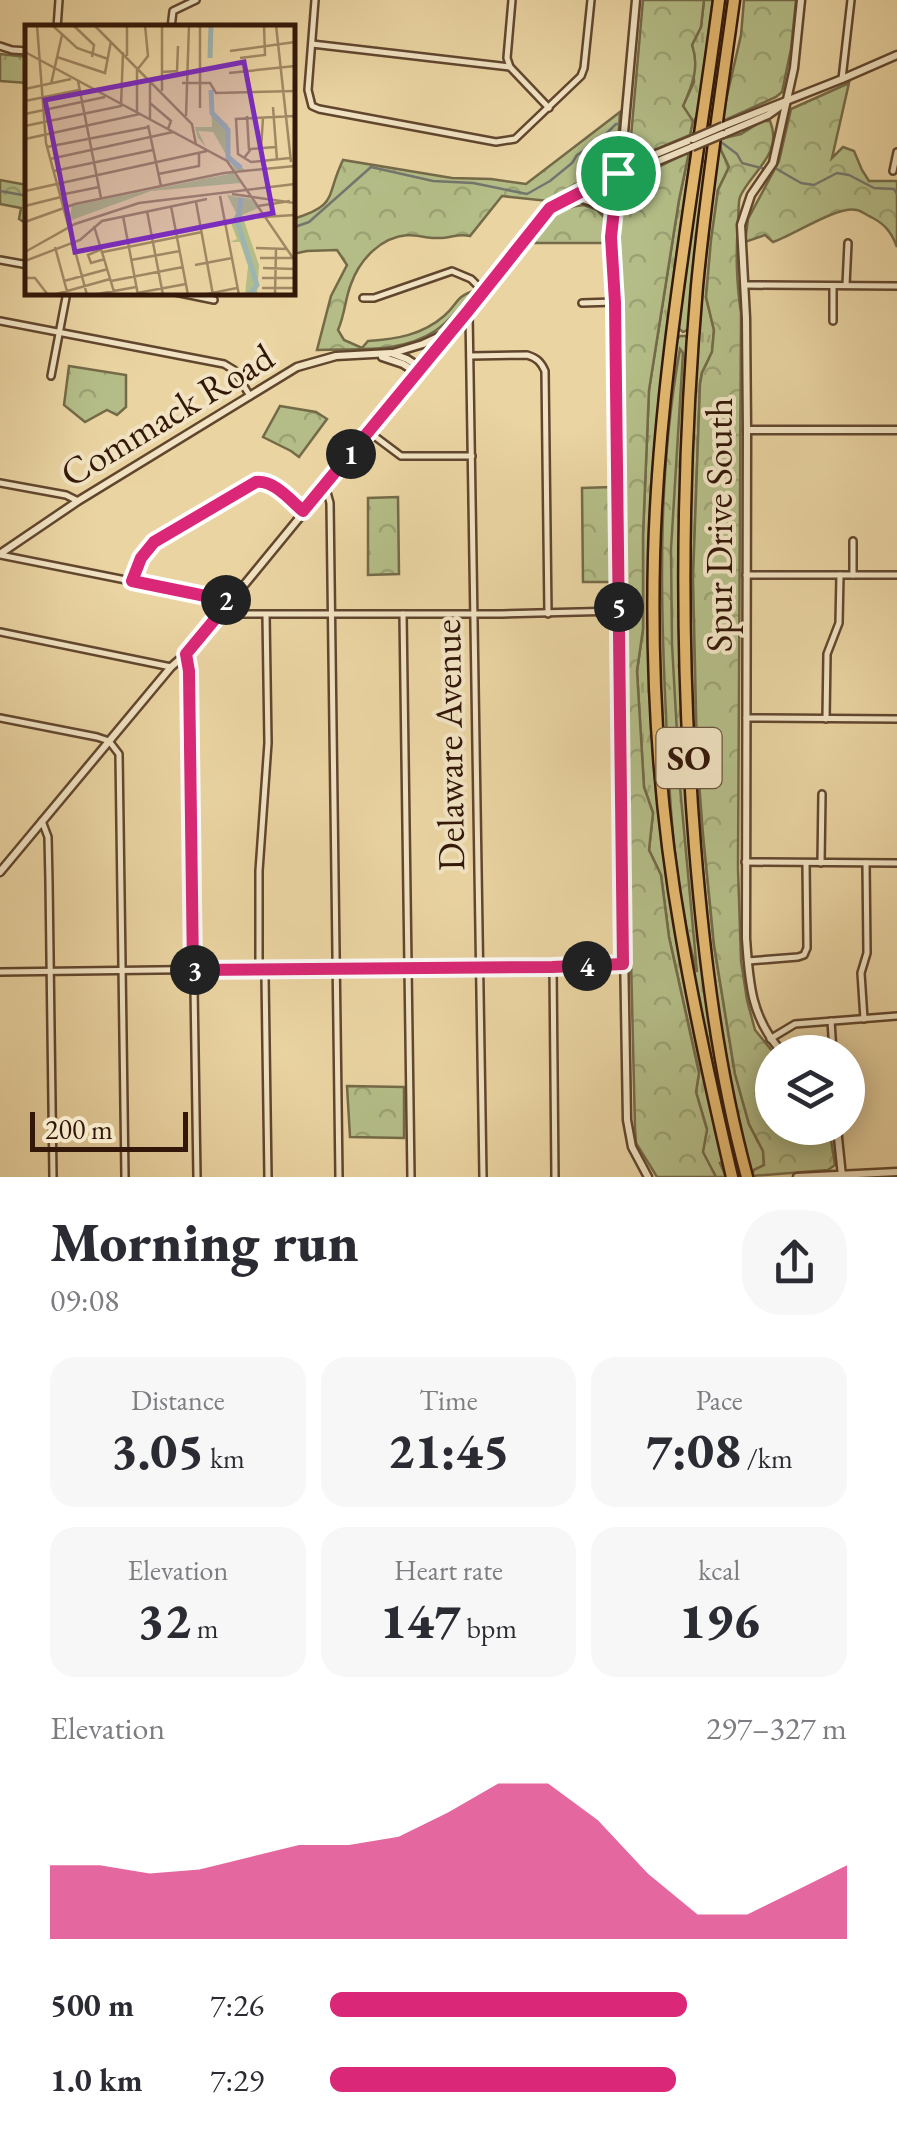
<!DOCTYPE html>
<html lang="en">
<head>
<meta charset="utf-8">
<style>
  body { margin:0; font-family:"EB Garamond",serif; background:#f7f7f7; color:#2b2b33; height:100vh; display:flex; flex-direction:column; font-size:38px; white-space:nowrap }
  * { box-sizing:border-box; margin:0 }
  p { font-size:32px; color:#7c7c81 }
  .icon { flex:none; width:55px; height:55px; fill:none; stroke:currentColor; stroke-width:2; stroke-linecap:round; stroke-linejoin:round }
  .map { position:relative; height:1177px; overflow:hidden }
  .panel { display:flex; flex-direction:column; background:#fff; flex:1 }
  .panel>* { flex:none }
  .buttons { position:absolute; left:755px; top:1035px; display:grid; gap:20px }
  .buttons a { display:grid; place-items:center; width:110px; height:110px; border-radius:50%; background:#fff; box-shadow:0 5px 25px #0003; font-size:50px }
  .scale { position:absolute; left:30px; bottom:25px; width:158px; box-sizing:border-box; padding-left:10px; border:5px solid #331708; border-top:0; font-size:28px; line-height:35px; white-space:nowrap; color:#331708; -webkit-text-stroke:8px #f1e3c3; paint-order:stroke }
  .pin { position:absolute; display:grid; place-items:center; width:85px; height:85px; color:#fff; margin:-42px; border:5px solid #fff; border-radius:50%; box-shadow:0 2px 10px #0007 }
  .km { position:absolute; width:50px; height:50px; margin:-25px; border-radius:50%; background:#222; color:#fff; font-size:28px; line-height:50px; text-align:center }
  .round { display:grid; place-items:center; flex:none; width:105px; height:105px; border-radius:40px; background:#f7f7f7 }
  .overview { display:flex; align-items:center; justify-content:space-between; height:170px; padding:0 50px }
  h1 { font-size:55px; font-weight:800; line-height:75px }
  .metrics { display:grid; grid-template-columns:repeat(3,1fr); gap:15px; height:170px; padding:10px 50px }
  .metrics div { display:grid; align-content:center; border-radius:25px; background:#f7f7f7; text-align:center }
  .metrics b { font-size:50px; font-weight:800 }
  .metrics small { font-size:28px; font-weight:400 }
  .metrics p { font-size:28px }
  .chart { height:280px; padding:20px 50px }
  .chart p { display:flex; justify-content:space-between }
  .chart svg { width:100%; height:180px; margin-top:10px; fill:#db2777; opacity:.7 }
  ul { padding:0 50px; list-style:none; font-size:32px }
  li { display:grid; grid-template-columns:160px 120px 1fr; align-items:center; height:75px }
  li i { height:25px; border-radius:12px; background:#db2777 }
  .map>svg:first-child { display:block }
  .grass { fill:url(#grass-tufts); stroke:#746a48; stroke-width:2.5 }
  .forest { fill:url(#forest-crowns); stroke:#746a48; stroke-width:2.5 }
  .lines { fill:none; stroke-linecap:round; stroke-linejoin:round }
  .stream { stroke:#73766d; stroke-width:2.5 }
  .minor-casing { stroke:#61462e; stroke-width:10 }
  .tertiary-casing { stroke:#61462e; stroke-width:11 }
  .motorway-casing { stroke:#331708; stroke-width:15 }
  .minor { stroke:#f1e3c3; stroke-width:5 }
  .tertiary { stroke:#f1e3c3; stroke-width:6 }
  .motorway { stroke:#e5ba71; stroke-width:10 }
  .tertiary-bridge-casing { stroke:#61462e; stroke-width:11; stroke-linecap:butt }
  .tertiary-bridge { stroke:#f1e3c3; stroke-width:6 }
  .route-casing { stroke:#fff; stroke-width:20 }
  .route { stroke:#db2777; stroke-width:12 }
  .labels { text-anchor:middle; stroke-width:8; stroke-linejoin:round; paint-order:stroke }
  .shield { fill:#f1e3c3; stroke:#6c5440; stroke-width:2.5 }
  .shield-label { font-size:35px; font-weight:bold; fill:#331708 }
  .street-label { font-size:38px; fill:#331708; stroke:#f1e3c3 }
  .inset-river { fill:none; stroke:#9db5b1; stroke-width:5 }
  .inset-road { fill:none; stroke:#a18864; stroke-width:2.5 }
  .view { fill:#7b2cbf; fill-opacity:0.15; stroke:#7b2cbf; stroke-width:5 }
  .inset-edge { fill:none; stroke:#331708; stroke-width:5 }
</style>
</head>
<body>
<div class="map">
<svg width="897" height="1177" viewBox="0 0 897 1177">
  <defs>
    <pattern id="grass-tufts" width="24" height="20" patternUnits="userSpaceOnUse" patternTransform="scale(2.5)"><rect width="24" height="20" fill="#b4bd87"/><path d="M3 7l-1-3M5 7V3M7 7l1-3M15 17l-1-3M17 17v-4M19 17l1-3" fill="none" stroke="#9ba273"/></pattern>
    <pattern id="forest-crowns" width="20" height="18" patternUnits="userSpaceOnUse" patternTransform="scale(2.5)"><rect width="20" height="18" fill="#b4bd87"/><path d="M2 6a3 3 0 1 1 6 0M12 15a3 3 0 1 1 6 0" fill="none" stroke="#9ba273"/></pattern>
  </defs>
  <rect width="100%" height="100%" fill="#ead4a2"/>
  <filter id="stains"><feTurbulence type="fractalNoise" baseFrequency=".002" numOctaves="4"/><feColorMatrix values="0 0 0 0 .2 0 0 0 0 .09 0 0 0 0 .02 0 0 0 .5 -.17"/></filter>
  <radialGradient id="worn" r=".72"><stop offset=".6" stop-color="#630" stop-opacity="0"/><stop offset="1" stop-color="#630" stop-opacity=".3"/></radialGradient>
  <g class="grass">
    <path d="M704,0H713L697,119H695V132L690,135L692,122L683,106L694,82L692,45L701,27Z"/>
    <path d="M720,139L721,150L729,167L718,190L706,297L714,330L712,352L702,373L700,384L693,578L697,756L703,834L714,945L735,1074L749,1124L763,1151L764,1165L754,1170L751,1176C671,843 674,476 720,139Z"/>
    <path d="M693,151C681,233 668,315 659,398C647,510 645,625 652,737C660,881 691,1022 723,1162L720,1163L726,1177H716L702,1152L707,1129L696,1092L699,1072L669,937L661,875L649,850L653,813L644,787L637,671L643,629V535L649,390L679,200L689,152Z"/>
    <path d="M701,161L707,162L689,329L683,332L678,328Z"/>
    <path d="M680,336H686L688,340L679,510V633L685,786L695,894L738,1161L733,1162C705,1038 679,914 666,788C650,639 658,488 676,340Z"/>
  </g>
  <g class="forest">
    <path d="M643,0H704L701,27L692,45C700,67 692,86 683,106L693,121L690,135L638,157L633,155L630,148Z"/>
    <path d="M744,0H796L791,49L782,92L776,97L721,122L741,35Z"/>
    <path d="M0,54L27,57V83L0,81Z"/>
    <path d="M849,83L832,158L843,147L854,151L862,170L869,181H897V247C892,233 885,224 871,217C866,215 862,211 857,210C838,205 794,235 773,242L765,235L745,242L748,219L779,161L791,109Z"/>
    <path d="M620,112L617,157L613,168L575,184L548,201L502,196L470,236C458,233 451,238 439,238C429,239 418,235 408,235C381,237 360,259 351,284C345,299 345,314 338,330L344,340L362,348L368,341C397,339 422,335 444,316C457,305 455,297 473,291C462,305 450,321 435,331C400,354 356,348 317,350L331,296L347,265L337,250L307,251L293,254V219C339,205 325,197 343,160L452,178L491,179L526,184Z"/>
    <path d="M762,121H770C784,154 750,173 740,197C738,203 739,213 738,220C736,254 736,279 741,313L738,868L741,961L747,1000L755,1030L773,1052L772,1128H829L835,1165L828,1170L751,1176L754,1170L764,1165L763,1151L749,1124L735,1074L714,945L703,834L697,756L693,578L700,384L702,373L712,352L714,330L706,297L711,240L718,190L729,167L721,150L720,139L741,134Z"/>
    <path d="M689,152L679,200L649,390L643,535V629L637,671L644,787L653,813L649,850L661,875L669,937L699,1073L696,1092L707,1130L703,1152L716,1177H657L636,1143L635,1128L625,709L618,244L624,184Z"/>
    <path d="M0,180L27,185V224L19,219L21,208L0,204Z"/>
    <path d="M584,205L597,210L605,218L606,243H534C548,220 554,208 584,205Z"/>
    <path d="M680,349L683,353L671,549L672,644L680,787L697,972C674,891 669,798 666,715C660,593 658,470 680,349Z"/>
    <path d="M69,366L126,375V407L117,415L107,410L85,422L64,405Z"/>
    <path d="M280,406L316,412L327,419L299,457L291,451L263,437Z"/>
    <path d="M611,487V582H583L582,488Z"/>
    <path d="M398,497L399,574L368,575V498Z"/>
    <path d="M347,1086L404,1087V1138L350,1137Z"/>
  </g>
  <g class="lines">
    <g class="stream">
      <path d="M721,142L737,154L742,163L765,169"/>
      <path d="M775,168L801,183L814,185L837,173L849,175L874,188L894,189L897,194"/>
      <path d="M0,191L28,196"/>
      <path d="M292,228L309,222L371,167L433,181L473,183L527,194L550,181L572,163L577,155L599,141L616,124H620"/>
    </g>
    <g class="minor-casing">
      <g id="minor">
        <path d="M315,0L308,90L312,106L319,109L496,142L515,139L581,76L584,68L591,0"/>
        <path d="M512,0L507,58L510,67L549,108"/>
        <path d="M57,28L59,0"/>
        <path d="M171,28L173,11L196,0"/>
        <path d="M312,44L510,67"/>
        <path d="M0,46L12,50L28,51"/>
        <path d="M842,79L851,0"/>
        <path d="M893,171L897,152"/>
        <path d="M0,260L28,265"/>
        <path d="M745,285L897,286"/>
        <path d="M846,285L848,243"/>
        <path d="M175,292L214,300"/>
        <path d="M363,298H374L452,271L471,279L483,291"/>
        <path d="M582,303L614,302"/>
        <path d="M469,314L483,1177"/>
        <path d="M0,321L224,364L234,370L250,396"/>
        <path d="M833,321V286"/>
        <path d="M470,356L527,355C537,358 541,362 545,371L548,614"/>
        <path d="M51,376L67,292"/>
        <path d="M369,432L401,456H472"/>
        <path d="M0,483L66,495L78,501"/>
        <path d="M325,485L330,503L339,1177"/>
        <path d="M0,555L231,601"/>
        <path d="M746,575H897"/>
        <path d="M853,575V541"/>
        <path d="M132,581L141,558L155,542L256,482C275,480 290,500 303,511"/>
        <path d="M219,614H502L619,611"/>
        <path d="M403,614L411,1177"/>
        <path d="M266,615L268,743L259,871V962L265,976L268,1177"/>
        <path d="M0,632L171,667"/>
        <path d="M186,654L189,671L197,1177"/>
        <path d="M0,718L97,737L109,741L119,754L125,1177"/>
        <path d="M746,718L897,719"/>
        <path d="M826,719L827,654L839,623L840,575"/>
        <path d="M42,821L48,837L49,882L53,1177"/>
        <path d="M745,862L897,863"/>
        <path d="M821,863L822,794"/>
        <path d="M748,961L798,957L804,955L807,948L806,863"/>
        <path d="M553,967L555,1177"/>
        <path d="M0,972L623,964"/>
        <path d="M864,1019L861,973L867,953L866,863"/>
        <path d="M831,1021L833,1052"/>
        <path d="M770,1039L795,1024L897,1016"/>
      </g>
    </g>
    <g class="tertiary-casing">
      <g id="tertiary">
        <path d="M636,0L621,166L618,173L611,237L615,302V439L627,1120L632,1147L648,1177"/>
        <path d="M723,126L842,79L897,55"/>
        <path d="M723,134L768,115L782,105"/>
        <path d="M620,173L632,172L692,147"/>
        <path d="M574,196L597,204L613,215"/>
        <path d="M393,353L423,344L451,331"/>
        <path d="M382,357L403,364L417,373"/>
        <path d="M747,430H897"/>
        <path d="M0,554L78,501L297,367L336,356L391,353L407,359L421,368"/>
        <path d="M0,872L171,667L186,654L231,601L469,311L550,207L634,163L693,139"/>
        <path d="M782,1052C751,1018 749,983 746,938L747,430L746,318L741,225L751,195L773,163L794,68L801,0"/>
        <path d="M837,1128L842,1176"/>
        <path d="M797,1177L897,1172"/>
      </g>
    </g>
    <g class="motorway-casing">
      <g id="motorway">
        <path d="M719,0C695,184 659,370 654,556C651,682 659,808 681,933C695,1015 713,1096 732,1177"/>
        <path d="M734,0C721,95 706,190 697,286C681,473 680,660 695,847C704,958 718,1070 747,1177"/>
      </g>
    </g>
    <use href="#minor" class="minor"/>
    <use href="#tertiary" class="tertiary"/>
    <use href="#motorway" class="motorway"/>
    <g class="tertiary-bridge-casing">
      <g id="tertiary-bridge">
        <path d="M693,139L723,126"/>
        <path d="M692,147L723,134"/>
      </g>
    </g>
    <use href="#tertiary-bridge" class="tertiary-bridge"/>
  </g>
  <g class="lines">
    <g class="route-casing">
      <path id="route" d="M618,173L611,237L615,302L623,964L552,967L193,970L189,671L186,654L230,601L132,581L141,558L154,542L256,482C274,480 290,500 303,511L468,311L550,208Z"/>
    </g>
    <use href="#route" class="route"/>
  </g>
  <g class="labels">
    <rect class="shield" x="656.5" y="728" width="65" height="60" rx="8"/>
    <g class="shield-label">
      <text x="689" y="770">SO</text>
    </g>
    <g class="street-label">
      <text transform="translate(167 415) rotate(-31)" y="13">Commack Road</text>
      <text transform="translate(719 525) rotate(-90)" y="13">Spur Drive South</text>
      <text transform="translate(449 745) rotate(-91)" y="13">Delaware Avenue</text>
    </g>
  </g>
  <g transform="translate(25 25)">
    <rect width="270" height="270" fill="#ead4a2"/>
    <path d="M185,58L186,84L203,100L205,131L220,145H210L188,107L173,106L181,122L173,113L170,102H187ZM208,148L216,158L126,166L44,196L47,181ZM202,170L226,174L233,183L217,190L234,240L232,270H220L223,241L215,217H205L212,214L206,198L211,188Z" fill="#b4bd87"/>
    <path class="inset-river" d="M185,33L186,0M186,65L187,88L203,105V132L216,143M216,173L213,199L232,260L224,270"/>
    <path class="inset-road" d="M12,0L21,118L62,270M27,0L52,23L83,34M48,0L69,20L67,32M69,0L167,99L171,120M137,0V66M175,0V83M251,0L266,137M205,26L270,17M0,27L202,136L270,236M102,31V0M32,32L80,48L86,16M215,33L240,30L239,0M137,47L152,46L153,21M204,48L270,41M53,56L76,173M157,58H185L191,68L270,66M26,59L37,10M0,64L46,54M0,76L54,65M125,78L146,96L143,104M248,82L252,135M112,87V45L123,31L120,0M0,89L80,72M161,91L164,0M222,91L224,125M125,95V55M123,100L136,161M0,101L96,81L98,27M0,114L115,89M22,122L124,102M236,123L238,93M219,133L226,124L250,122M265,133L226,137L213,129L211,94L270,91M25,134L148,107M29,146L128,125M133,149L174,141V128M0,166L182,126M207,169L270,178M35,170L74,162M195,171L214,270M171,177L188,270M0,181L36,172M146,181L163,270M233,181L265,176M122,186L138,270M98,191L113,270M219,193L270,190M0,197L50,179L199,148L270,141M69,201L90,270M30,222L43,270M231,223L262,224M77,224L63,230L66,238L80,234M0,227L50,199L114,178L270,159M78,227L177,207M235,233H268M106,235L155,226M0,236L55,215L77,196L182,174M170,240L207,233M238,243L270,244M0,253H10L23,270M237,253H270M39,256L83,244M86,256L158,242M237,263H270M112,268L161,259M28,270L85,254M67,270L111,262M177,270L212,263M250,270L251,223"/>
    <path class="view" d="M219,37L248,188L50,227L20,75Z"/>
    <rect width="270" height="270" class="inset-edge"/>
  </g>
  <rect width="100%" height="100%" filter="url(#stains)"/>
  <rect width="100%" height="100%" fill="url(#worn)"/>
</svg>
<div class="buttons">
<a><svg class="icon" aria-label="layers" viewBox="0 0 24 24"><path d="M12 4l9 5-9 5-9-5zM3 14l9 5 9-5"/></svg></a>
</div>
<div class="scale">200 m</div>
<div class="pin" style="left:618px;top:173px;background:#1e9e55"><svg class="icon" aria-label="arrive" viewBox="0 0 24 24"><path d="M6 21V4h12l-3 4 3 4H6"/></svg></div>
<b class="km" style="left:351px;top:454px">1</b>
<b class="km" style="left:226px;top:600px">2</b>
<b class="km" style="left:195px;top:970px">3</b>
<b class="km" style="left:587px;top:966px">4</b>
<b class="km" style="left:619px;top:607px">5</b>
</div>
<section class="panel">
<div class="overview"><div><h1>Morning run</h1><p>09:08</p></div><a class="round"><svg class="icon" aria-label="share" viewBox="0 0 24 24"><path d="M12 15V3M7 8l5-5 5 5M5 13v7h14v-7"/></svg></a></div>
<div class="metrics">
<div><p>Distance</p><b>3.05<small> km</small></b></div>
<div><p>Time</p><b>21:45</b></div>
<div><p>Pace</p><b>7:08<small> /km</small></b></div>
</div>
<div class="metrics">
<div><p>Elevation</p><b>32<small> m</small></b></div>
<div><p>Heart rate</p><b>147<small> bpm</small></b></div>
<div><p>kcal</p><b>196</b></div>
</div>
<div class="chart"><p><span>Elevation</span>297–327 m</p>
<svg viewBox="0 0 160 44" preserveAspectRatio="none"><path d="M0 44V26L10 26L20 28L30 27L40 24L50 21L60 21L70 19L80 13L90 6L100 6L110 15L120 28L130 38L140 38L150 32L160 26V44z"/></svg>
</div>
<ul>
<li><b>500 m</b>7:26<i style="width:69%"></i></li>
<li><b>1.0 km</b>7:29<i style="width:67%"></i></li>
</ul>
</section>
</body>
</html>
